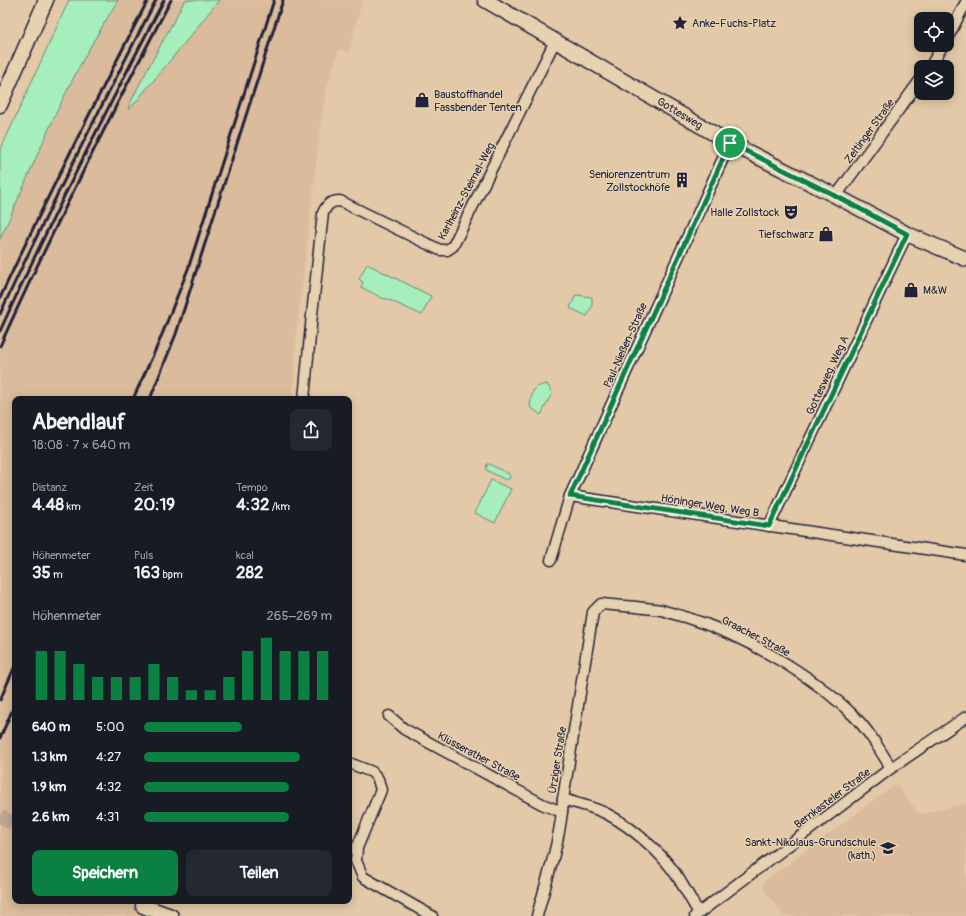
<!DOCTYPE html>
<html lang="de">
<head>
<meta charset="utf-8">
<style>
  body { margin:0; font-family:Pangolin,sans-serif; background:#242831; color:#f1f3f6; height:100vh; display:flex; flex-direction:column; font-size:15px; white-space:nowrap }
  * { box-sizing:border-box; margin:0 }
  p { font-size:13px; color:#9ea1a6 }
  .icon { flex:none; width:22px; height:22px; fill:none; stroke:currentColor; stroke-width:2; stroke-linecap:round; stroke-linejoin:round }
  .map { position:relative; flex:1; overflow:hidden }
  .details { position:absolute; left:12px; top:396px; width:340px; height:508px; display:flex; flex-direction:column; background:#171b24; border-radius:8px; box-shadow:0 2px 10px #0003 }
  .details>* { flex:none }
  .tools { position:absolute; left:914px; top:12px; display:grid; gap:8px }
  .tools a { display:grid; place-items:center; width:40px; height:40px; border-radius:8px; background:#171b24; box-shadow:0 2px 10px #0003; font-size:20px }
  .pin { position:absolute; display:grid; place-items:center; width:34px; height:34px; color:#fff; margin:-17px; border:2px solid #fff; border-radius:50%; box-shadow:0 1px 4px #0007 }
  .round { display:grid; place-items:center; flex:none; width:42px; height:42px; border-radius:8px; background:#242831 }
  .summary { display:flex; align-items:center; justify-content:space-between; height:68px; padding:0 20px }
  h1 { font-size:22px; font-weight:700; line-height:30px }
  .metrics { display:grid; grid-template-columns:repeat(3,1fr); gap:6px; height:68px; padding:4px 20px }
  .metrics div { display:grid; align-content:center }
  .metrics b { font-size:17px; font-weight:700 }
  .metrics small { font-size:11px; font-weight:400 }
  .metrics p { font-size:11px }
  .chart { height:112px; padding:8px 20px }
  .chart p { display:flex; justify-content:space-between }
  .chart svg { width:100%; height:72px; margin-top:4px; stroke:#0b8043; stroke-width:6 }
  .button { display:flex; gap:8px; margin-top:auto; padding:8px 20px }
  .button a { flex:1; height:46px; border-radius:8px; background:#0b8043; color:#fff; font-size:16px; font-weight:700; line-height:46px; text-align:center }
  .button a+a { background:#242831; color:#f1f3f6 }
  ul { padding:0 20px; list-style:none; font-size:13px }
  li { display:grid; grid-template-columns:64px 48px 1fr; align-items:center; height:30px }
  li i { height:10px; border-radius:5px; background:#0b8043 }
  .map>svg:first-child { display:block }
  .built { fill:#dabb9b }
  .green { fill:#a6eebc; stroke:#64887c }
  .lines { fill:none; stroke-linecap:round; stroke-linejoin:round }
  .secondary-tunnel { stroke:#bca892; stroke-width:14; stroke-dasharray:14 7; stroke-linecap:butt }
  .street-casing { stroke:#22223b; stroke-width:13 }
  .secondary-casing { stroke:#22223b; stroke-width:17 }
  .street { stroke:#e6d1b0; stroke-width:10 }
  .secondary { stroke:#e6d1b0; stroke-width:14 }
  .rail { stroke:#22223b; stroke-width:3 }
  .route-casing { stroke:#fff; stroke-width:8 }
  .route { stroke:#0b8043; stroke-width:5 }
  .labels { text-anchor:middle; stroke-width:3; stroke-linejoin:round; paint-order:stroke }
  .poi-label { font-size:11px; fill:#22223b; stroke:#e6d1b0; text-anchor:end }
  .street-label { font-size:11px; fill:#22223b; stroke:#e6d1b0 }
</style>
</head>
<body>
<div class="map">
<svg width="966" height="916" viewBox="0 0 966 916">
  <rect width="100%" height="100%" fill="#e3c9a8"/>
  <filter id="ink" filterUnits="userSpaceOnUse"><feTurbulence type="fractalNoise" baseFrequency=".025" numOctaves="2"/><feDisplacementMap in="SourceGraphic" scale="8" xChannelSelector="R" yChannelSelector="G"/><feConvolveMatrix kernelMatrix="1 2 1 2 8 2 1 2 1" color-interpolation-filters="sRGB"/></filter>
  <g filter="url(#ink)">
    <g class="built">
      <path d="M118,0H362L349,52L339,49L328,85L322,113L296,337L293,399H15V901H143L136,916H0V239L20,193L69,87L84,58Z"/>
      <path d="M896,784L919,814L966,804V916H784L764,890V882Z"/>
    </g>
    <g class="green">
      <path d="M69,0H118C107,19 95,38 84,58C52,116 28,179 0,239V151Z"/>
      <path d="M185,0H219L192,34L130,109L128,108L138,87Z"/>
      <path d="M367,264L431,296L422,315L385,298L384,299L361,287L363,282L359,279Z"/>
      <path d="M576,295L592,297V306L587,316L570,308Z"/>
      <path d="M547,384L552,393L541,415L530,407C532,392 531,387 547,384Z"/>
      <path d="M487,464H489L509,474L510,478L506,480L486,470Z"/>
      <path d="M491,480L511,489L495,523L475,513Z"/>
    </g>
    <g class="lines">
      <path class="secondary-tunnel" d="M0,816L15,825"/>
      <g class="street-casing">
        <g id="street">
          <path d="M947,39L966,2"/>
          <path d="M930,67L943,45"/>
          <path d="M836,196L921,79"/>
          <path d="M304,399L312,315L323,213C327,204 331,201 340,201L440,250H447L453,246L555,41"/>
          <path d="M570,496L966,555"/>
          <path d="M769,526L907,234"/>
          <path d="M551,560L570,496L730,143"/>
          <path d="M389,716L404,729L542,804L562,812"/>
          <path d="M349,763L372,772L378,779L381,790L357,848L356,861L363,877L432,916"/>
          <path d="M563,799C578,804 595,807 609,815C631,827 657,849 672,869C682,882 690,899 699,913"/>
          <path d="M537,916C547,878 561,839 563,799L593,612L601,604C621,606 641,607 661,610C669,612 677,615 685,617C743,635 810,673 854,716C869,731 880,750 891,768"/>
          <path d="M695,916L891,768L966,717"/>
        </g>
      </g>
      <g class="secondary-casing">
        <g id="secondary">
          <path d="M485,0L730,143L836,196L907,234L966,259"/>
          <path d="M0,105L46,0"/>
          <path d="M143,906L171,916"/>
        </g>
      </g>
      <use href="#street" class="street"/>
      <use href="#secondary" class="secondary"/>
      <g class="rail">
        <path d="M0,298C47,197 97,98 148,0"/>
        <path d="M0,314C49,208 102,104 156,0"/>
        <path d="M0,331C51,219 107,109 164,0"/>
        <path d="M0,346C53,229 111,114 171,0"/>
        <path d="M133,399L159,342L188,269L274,0"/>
        <path d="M150,399L176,334L283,0"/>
        <path d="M0,700L15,666"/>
        <path d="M0,738L15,704"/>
      </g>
    </g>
  </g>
  <g class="lines" filter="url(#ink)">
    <g class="route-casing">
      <path id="route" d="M730,143L836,196L907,234L769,526L570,496Z"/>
    </g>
    <use href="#route" class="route"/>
  </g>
  <defs>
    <g id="sight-bare" transform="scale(1.2)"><path d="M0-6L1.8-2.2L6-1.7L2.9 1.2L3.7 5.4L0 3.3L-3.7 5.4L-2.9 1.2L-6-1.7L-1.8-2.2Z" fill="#22223b" stroke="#e6d1b0" stroke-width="2.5" paint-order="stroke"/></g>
    <g id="shop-bare" transform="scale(1.2)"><path d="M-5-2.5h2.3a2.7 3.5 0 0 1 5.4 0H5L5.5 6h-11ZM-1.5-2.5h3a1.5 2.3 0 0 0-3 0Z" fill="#22223b" stroke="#e6d1b0" stroke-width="2.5" paint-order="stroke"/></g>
    <g id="building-bare" transform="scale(1.2)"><path d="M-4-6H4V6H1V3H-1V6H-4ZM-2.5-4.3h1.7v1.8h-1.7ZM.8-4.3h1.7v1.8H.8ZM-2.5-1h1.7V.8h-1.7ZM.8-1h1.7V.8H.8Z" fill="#22223b" stroke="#e6d1b0" stroke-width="2.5" paint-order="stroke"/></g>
    <g id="theatre-bare" transform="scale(1.2)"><path d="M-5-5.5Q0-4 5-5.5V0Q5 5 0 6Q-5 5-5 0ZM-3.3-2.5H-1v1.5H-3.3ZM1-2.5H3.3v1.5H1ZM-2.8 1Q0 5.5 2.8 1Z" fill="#22223b" stroke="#e6d1b0" stroke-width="2.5" paint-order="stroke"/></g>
    <g id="school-bare" transform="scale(1.2)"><path d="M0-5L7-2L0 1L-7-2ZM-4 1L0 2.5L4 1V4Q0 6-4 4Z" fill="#22223b" stroke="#e6d1b0" stroke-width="2.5" paint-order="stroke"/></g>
  </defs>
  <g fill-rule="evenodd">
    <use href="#sight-bare" x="680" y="23"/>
    <use href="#shop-bare" x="422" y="100"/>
    <use href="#building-bare" x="682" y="180"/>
    <use href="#theatre-bare" x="791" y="212"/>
    <use href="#shop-bare" x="826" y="234"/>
    <use href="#shop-bare" x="911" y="290"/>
    <use href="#school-bare" x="888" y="848"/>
  </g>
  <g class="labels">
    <g class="poi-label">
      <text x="692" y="27" text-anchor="start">Anke-Fuchs-Platz</text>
      <text x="434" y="98" text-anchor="start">Baustoffhandel<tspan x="434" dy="13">Fassbender Tenten</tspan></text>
      <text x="670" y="178">Seniorenzentrum<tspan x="670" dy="13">Zollstockhöfe</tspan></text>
      <text x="779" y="216">Halle Zollstock</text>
      <text x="814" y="238">Tiefschwarz</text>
      <text x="923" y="294" text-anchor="start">M&amp;W</text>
      <text x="876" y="846">Sankt-Nikolaus-Grundschule<tspan x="876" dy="13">(kath.)</tspan></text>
    </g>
    <g class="street-label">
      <text transform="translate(680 113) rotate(31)" y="4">Gottesweg</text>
      <text transform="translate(869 131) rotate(-54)" y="4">Zeltinger Straße</text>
      <text transform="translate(466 191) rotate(-62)" y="4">Karlheinz-Steimel-Weg</text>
      <text transform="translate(625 345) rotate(-66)" y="4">Paul-Nießen-Straße</text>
      <text transform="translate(827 375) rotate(-65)" y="4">Gottesweg, Weg A</text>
      <text transform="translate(710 505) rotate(9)" y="4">Höninger Weg, Weg B</text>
      <text transform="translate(756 636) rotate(27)" y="4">Graacher Straße</text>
      <text transform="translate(479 756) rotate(28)" y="4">Klüsserather Straße</text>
      <text transform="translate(557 760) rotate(-81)" y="4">Ürziger Straße</text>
      <text transform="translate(832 798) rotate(-37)" y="4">Bernkasteler Straße</text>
    </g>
  </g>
</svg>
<div class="tools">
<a><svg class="icon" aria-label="locate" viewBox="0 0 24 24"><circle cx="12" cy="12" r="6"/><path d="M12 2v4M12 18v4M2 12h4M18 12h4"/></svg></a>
<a><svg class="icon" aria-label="layers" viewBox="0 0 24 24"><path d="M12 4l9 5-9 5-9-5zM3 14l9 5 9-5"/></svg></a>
</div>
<div class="pin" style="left:730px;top:143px;background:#1e9e55"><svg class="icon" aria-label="arrive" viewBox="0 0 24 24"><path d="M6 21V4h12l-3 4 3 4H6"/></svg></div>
<section class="details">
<div class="summary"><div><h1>Abendlauf</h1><p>18:08 · 7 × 640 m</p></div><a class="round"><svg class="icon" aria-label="share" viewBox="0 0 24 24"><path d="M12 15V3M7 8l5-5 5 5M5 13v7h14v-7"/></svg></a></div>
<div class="metrics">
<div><p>Distanz</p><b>4.48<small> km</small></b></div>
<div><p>Zeit</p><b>20:19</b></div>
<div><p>Tempo</p><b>4:32<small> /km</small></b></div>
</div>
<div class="metrics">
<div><p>Höhenmeter</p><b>35<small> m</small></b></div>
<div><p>Puls</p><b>163<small> bpm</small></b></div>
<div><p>kcal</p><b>282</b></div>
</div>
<div class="chart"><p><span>Höhenmeter</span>265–269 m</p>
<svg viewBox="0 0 160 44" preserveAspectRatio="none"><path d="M5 44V14M15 44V14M25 44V22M35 44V30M45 44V30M55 44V30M65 44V22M75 44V30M85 44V38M95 44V38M105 44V30M115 44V14M125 44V6M135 44V14M145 44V14M155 44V14"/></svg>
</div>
<ul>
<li><b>640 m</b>5:00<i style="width:52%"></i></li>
<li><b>1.3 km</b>4:27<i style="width:83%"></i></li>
<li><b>1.9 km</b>4:32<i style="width:77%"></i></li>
<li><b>2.6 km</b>4:31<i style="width:77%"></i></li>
</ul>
<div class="button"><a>Speichern</a><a>Teilen</a></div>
</section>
</div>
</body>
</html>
